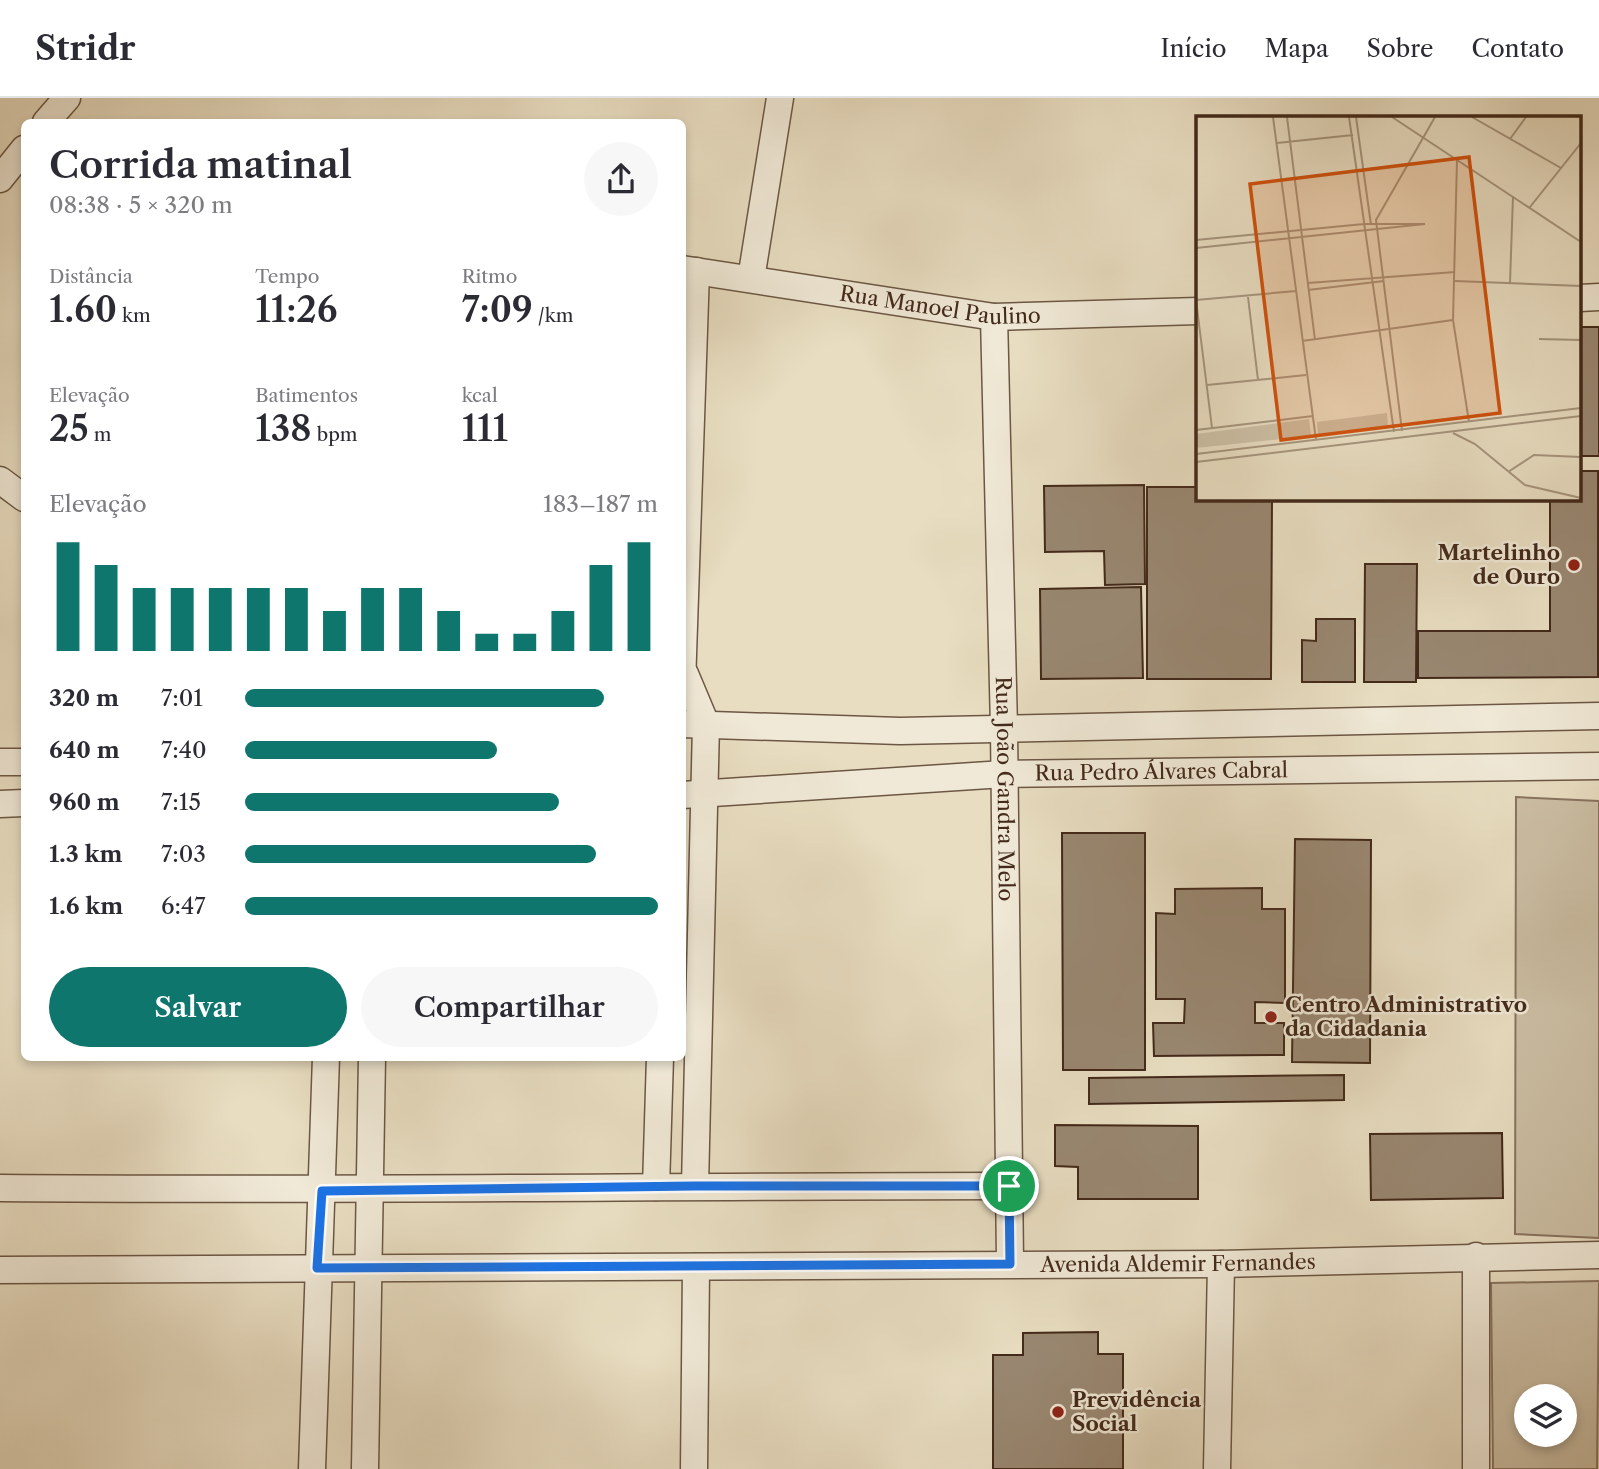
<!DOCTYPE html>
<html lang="pt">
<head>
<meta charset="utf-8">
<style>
  body { margin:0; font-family:"Libre Caslon Text",serif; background:#f7f7f7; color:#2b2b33; height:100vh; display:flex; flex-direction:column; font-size:26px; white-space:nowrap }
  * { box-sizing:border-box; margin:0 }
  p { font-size:23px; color:#7c7c81 }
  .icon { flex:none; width:38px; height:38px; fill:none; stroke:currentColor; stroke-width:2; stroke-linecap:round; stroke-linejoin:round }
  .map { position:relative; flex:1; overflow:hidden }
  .panel { position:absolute; left:21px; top:21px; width:665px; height:942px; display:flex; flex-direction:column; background:#fff; border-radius:10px; box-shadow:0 4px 10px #0003 }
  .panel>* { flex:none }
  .buttons { position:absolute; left:1514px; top:1286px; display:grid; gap:14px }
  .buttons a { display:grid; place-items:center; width:63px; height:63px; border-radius:50%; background:#fff; box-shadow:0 4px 10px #0003; font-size:35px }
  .pin { position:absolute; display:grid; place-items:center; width:60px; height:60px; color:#fff; margin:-30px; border:4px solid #fff; border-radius:50%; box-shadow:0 2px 7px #0007 }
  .round { display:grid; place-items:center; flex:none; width:74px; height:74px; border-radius:37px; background:#f7f7f7 }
  .summary { display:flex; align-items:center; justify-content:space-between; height:119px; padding:0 28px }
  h1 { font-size:38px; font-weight:600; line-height:52px }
  .stats { display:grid; grid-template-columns:repeat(3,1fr); gap:10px; height:119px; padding:7px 28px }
  .stats div { display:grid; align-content:center }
  .stats b { font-size:35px; font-weight:600 }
  .stats small { font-size:19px; font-weight:400 }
  .stats p { font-size:19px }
  .chart { height:196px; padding:14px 28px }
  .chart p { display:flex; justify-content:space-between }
  .chart svg { width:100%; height:126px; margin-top:7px; stroke:#0f766e; stroke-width:6 }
  .action { display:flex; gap:14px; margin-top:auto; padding:14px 28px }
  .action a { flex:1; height:80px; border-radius:42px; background:#0f766e; color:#fff; font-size:28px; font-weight:600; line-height:80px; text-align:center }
  .action a+a { background:#f7f7f7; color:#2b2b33 }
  ul { padding:0 28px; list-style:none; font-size:23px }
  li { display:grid; grid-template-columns:112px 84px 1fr; align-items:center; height:52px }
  li i { height:18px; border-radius:9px; background:#0f766e }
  header { display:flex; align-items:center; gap:42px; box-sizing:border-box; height:98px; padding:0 35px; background:#fff; border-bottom:2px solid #e1e1e2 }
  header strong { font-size:33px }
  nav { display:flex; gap:38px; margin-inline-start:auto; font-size:24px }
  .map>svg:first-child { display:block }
  .green { fill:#ccbfa5; stroke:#887460; stroke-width:2; fill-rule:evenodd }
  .building { fill:#998771; stroke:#432a1a; stroke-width:2 }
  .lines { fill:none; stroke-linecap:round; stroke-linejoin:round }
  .minor-casing { stroke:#6c5744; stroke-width:29 }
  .minor { stroke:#f0e9d7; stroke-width:26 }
  .route-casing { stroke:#fff; stroke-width:14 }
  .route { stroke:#1a73e8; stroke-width:9 }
  .poi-dot { fill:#8f2418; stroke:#f0e9d7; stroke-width:2.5 }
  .labels { text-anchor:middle; stroke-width:5; stroke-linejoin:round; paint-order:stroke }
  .street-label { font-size:21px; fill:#432a1a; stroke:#f0e9d7 }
  .poi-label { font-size:21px; font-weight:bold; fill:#432a1a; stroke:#f0e9d7; text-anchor:start }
  .inset-road { fill:none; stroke:#a6957e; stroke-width:2 }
  .view { fill:#cf520e; fill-opacity:0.15; stroke:#cf520e; stroke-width:3.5 }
  .inset-edge { fill:none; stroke:#432a1a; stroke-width:3.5 }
</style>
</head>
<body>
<header>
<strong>Stridr</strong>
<nav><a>Início</a><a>Mapa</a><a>Sobre</a><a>Contato</a></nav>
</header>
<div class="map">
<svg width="1599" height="1371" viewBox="0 0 1599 1371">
  <rect width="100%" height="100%" fill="#e8ddc1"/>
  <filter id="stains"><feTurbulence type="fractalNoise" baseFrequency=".00286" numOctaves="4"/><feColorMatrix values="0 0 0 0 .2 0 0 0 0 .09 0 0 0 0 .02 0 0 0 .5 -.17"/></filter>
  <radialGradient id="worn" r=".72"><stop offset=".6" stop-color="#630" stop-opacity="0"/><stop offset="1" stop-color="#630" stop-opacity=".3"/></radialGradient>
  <g class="green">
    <path d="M1516,699L1599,703V1140L1515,1136Z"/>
    <path d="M1599,1183L1597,1371H1493L1491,1185ZM1526,1298H1564V1337H1526Z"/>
  </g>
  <g class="building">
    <rect x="1580" y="229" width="19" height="129"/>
    <path d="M1580,373H1598V579L1418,580V533H1550V401H1580Z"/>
    <path d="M1144,387L1145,486L1105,487L1104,453L1045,454L1044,388Z"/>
    <path d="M1147,389H1198V401H1272L1271,581H1147Z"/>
    <path d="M1365,466H1417L1416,584H1364Z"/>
    <path d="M1141,489L1143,580L1041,581L1040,491Z"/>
    <path d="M1316,521H1355V584H1302V542L1316,543Z"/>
    <path d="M1062,735H1145V972H1063Z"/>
    <path d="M1295,741L1371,742L1370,965L1292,964Z"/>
    <path d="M1262,790V811H1285V905L1255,904V925H1284V957L1154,958L1153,925H1184L1185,901H1156V815L1175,816V791Z"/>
    <path d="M1344,977V1002L1089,1006V980Z"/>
    <path d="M1055,1027L1198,1028V1101H1078V1069L1055,1068Z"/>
    <path d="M1502,1035L1503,1100L1371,1102L1370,1036Z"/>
    <path d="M1098,1234V1256H1123V1371H993V1257H1023V1235Z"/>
  </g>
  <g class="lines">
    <g class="minor-casing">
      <g id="minor">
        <path d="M46,24L67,0"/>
        <path d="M0,81L24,51"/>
        <path id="s1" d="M682,171L994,219L1198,213"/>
        <path d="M751,181L780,0"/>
        <path d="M1580,200L1599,199"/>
        <path id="s2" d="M994,219L1004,630L1010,1165"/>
        <path d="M0,382L24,400"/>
        <path d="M685,576L706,626L695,1088"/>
        <path d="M682,586L696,173"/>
        <path d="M682,626L900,633L1599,618"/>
        <path d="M0,664H24"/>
        <path id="s3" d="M682,697L1004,676L1599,668"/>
        <path d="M0,706L24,705"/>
        <path d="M656,1089L660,959"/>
        <path d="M0,1090C336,1093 672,1088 1009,1088"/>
        <path d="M1476,1158V1371"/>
        <path id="s4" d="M0,1172L1221,1166L1599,1157"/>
        <path d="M312,1371L326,959"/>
        <path d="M365,1371L372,959"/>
        <path d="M694,1371L696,1169"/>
        <path d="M1217,1371L1221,1166"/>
      </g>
    </g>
    <use href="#minor" class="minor"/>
  </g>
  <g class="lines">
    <g class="route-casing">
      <path id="route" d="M695,1088H1009L1010,1166L317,1170L322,1093Z"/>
    </g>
    <use href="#route" class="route"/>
  </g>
  <g class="poi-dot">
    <circle cx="1574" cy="467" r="7"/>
    <circle cx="1271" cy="919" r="7"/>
    <circle cx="1058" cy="1314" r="7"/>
  </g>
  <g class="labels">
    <g class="street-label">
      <text dy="7" stroke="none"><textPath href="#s1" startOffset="261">Rua Manoel Paulino</textPath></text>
      <text dy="7" stroke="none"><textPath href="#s3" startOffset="480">Rua Pedro Álvares Cabral</textPath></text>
      <text dy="7" stroke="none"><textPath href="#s2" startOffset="472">Rua João Gandra Melo</textPath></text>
      <text dy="7" stroke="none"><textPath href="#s4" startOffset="1178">Avenida Aldemir Fernandes</textPath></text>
    </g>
    <g class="poi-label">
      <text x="1560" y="462" text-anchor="end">Martelinho<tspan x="1560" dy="24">de Ouro</tspan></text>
      <text x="1285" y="914">Centro Administrativo<tspan x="1285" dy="24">da Cidadania</tspan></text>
      <text x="1072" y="1309">Previdência<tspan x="1072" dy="24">Social</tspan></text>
    </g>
  </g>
  <g transform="translate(1196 18)">
    <rect width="385" height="385" fill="#e8ddc1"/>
    <path d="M191,297L192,312L122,319L121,306ZM113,303L115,320L0,332V318Z" fill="#ccbfa5"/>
    <path class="inset-road" d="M77,1L120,324M91,1L119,224M153,1L198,316M160,1L175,109M196,1L385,126M276,1L365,52M314,23L330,1M81,27L157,19M261,44L257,204L273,306M334,91L385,27M0,124L168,108H229L0,132M259,165L385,170M112,167L259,156M314,167L317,80M112,174L188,165M52,181L62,264M0,184L16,312M0,184L100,175M343,223L385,224M106,225L257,204M11,269L110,259M0,314L117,300M206,315L180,104L239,1M257,317L279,328L329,369L385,382M0,338L385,292M0,346L385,300M312,356L338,339L385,341"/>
    <path class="view" d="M273,41L304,297L85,324L54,68Z"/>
    <rect width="385" height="385" class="inset-edge"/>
  </g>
  <rect width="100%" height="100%" filter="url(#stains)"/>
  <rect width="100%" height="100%" fill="url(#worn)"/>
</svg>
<div class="buttons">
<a><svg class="icon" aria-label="layers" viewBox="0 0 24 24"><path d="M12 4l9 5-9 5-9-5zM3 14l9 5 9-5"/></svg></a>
</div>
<div class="pin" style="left:1009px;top:1088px;background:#1e9e55"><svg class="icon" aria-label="arrive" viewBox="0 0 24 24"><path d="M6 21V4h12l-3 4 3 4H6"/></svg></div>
<section class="panel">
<div class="summary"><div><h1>Corrida matinal</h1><p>08:38 · 5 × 320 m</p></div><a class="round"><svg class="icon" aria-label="share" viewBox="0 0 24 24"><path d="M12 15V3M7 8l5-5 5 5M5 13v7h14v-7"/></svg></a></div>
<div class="stats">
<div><p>Distância</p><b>1.60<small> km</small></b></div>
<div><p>Tempo</p><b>11:26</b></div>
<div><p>Ritmo</p><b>7:09<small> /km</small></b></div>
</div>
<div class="stats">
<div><p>Elevação</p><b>25<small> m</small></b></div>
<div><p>Batimentos</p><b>138<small> bpm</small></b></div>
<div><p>kcal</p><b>111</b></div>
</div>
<div class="chart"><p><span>Elevação</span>183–187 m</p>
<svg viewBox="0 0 160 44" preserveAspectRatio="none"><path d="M5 44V6M15 44V14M25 44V22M35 44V22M45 44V22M55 44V22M65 44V22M75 44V30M85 44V22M95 44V22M105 44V30M115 44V38M125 44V38M135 44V30M145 44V14M155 44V6"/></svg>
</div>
<ul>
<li><b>320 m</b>7:01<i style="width:87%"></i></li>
<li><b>640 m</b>7:40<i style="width:61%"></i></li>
<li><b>960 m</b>7:15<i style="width:76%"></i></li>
<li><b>1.3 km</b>7:03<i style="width:85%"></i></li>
<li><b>1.6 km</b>6:47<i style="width:100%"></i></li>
</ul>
<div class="action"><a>Salvar</a><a>Compartilhar</a></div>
</section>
</div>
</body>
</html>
